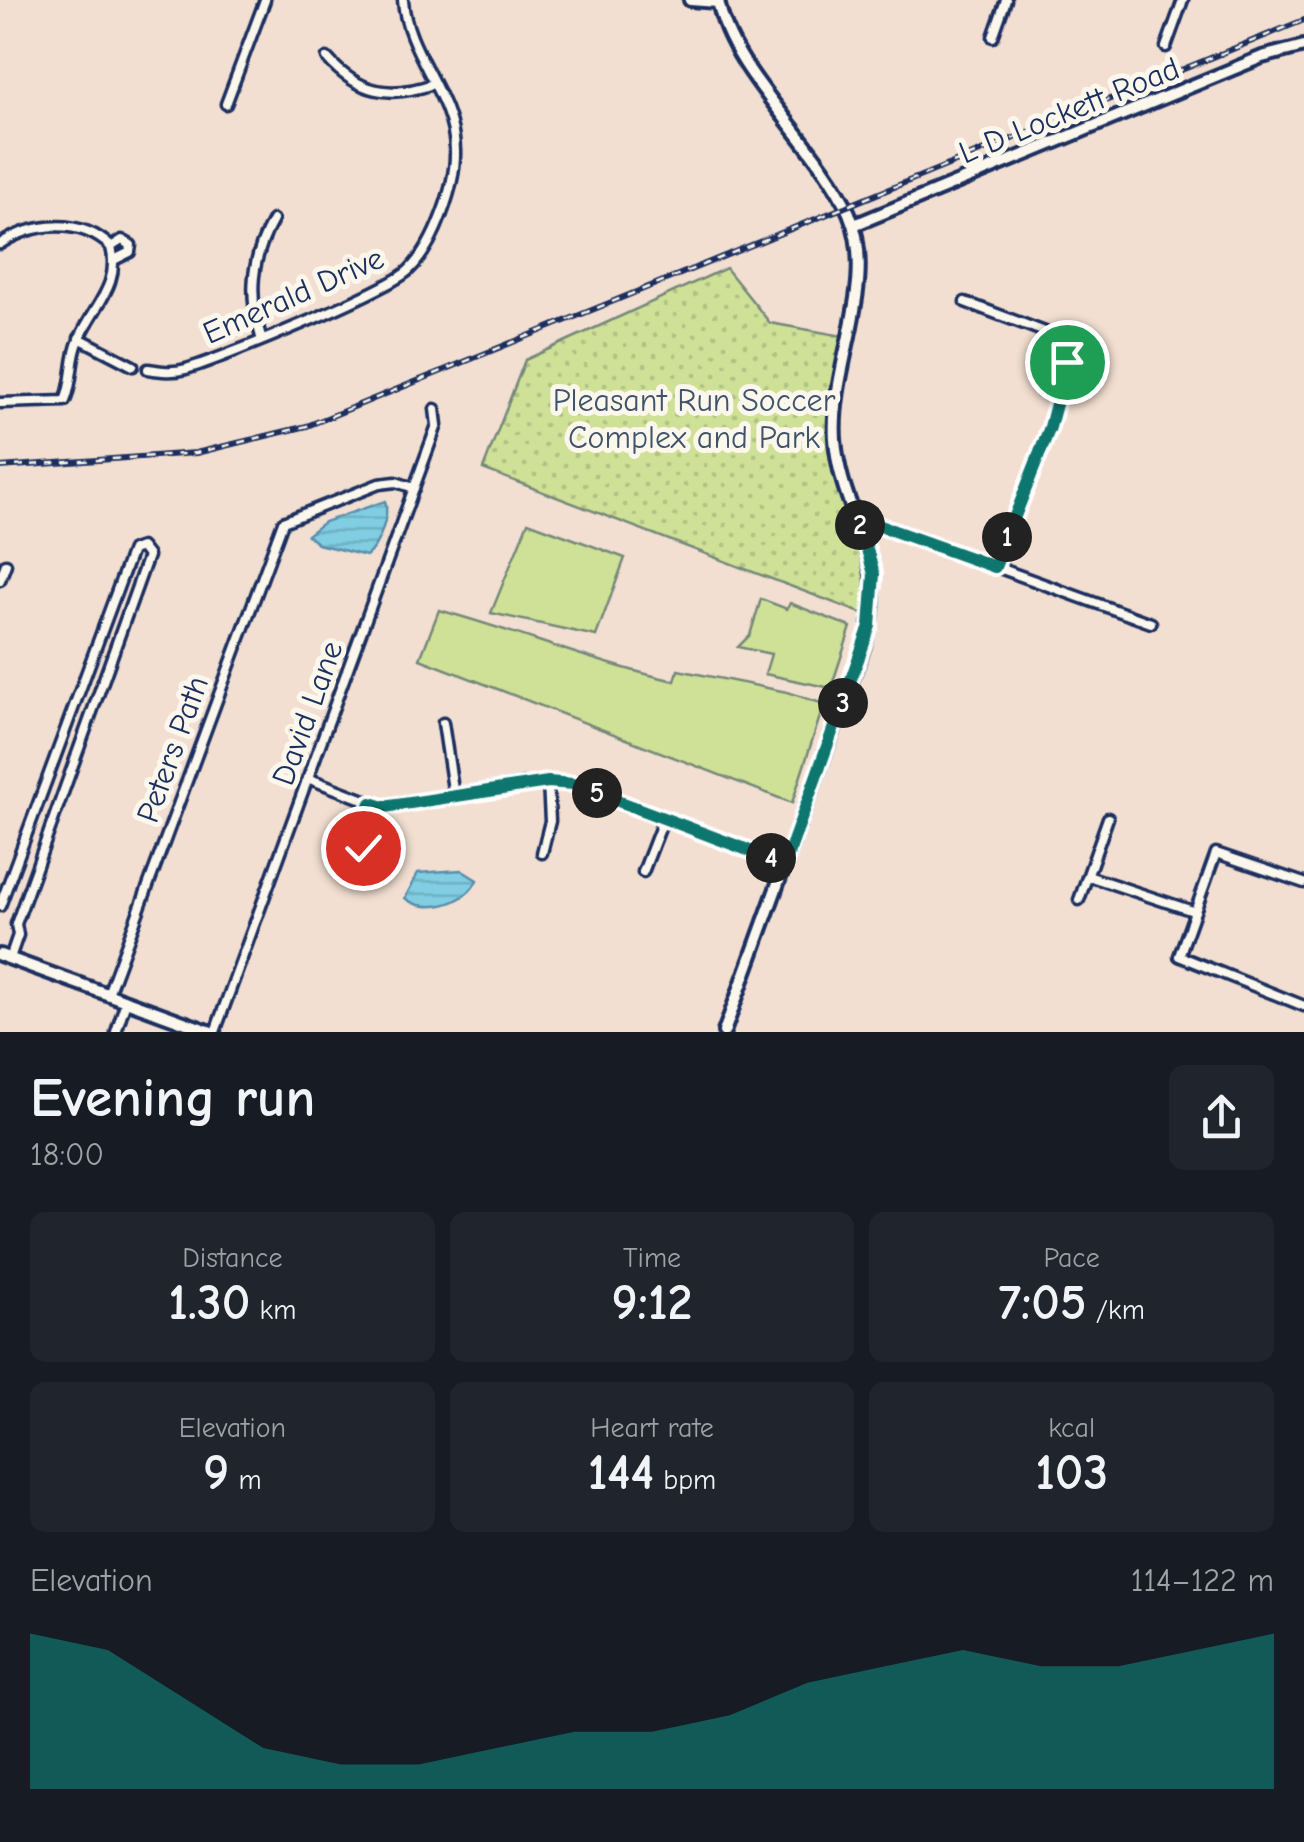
<!DOCTYPE html>
<html lang="en">
<head>
<meta charset="utf-8">
<style>
  body { margin:0; font-family:"Comic Neue",sans-serif; background:#20242c; color:#f1f3f6; height:100vh; display:flex; flex-direction:column; font-size:38px; white-space:nowrap }
  * { box-sizing:border-box; margin:0 }
  p { font-size:32px; color:#9ea1a6 }
  .icon { flex:none; width:55px; height:55px; fill:none; stroke:currentColor; stroke-width:2; stroke-linecap:round; stroke-linejoin:round }
  .map { position:relative; height:1032px; overflow:hidden }
  .sheet { display:flex; flex-direction:column; background:#171b24; flex:1 }
  .sheet>* { flex:none }
  .pin { position:absolute; display:grid; place-items:center; width:85px; height:85px; color:#fff; margin:-42px; border:5px solid #fff; border-radius:50%; box-shadow:0 2px 10px #0007 }
  .km { position:absolute; width:50px; height:50px; margin:-25px; border-radius:50%; background:#222; color:#fff; font-size:28px; line-height:50px; text-align:center }
  .round { display:grid; place-items:center; flex:none; width:105px; height:105px; border-radius:15px; background:#20242c }
  .summary { display:flex; align-items:center; justify-content:space-between; height:170px; padding:0 30px }
  h1 { font-size:55px; font-weight:800; line-height:75px }
  .figures { display:grid; grid-template-columns:repeat(3,1fr); gap:15px; height:170px; padding:10px 30px }
  .figures div { display:grid; align-content:center; border-radius:15px; background:#20242c; text-align:center }
  .figures b { font-size:50px; font-weight:800 }
  .figures small { font-size:28px; font-weight:400 }
  .figures p { font-size:28px }
  .chart { height:280px; padding:20px 30px }
  .chart p { display:flex; justify-content:space-between }
  .chart svg { width:100%; height:180px; margin-top:10px; fill:#0f766e; opacity:.7 }
  .map>svg:first-child { display:block }
  .green { fill:#cfe196; stroke:#75887a; stroke-width:2.5 }
  .park { fill:url(#park-dots); stroke:#75887a; stroke-width:2.5 }
  .water { fill:url(#water-rules); stroke:#588ead; stroke-width:2.5 }
  .lines { fill:none; stroke-linecap:round; stroke-linejoin:round }
  .street-casing { stroke:#1b2f5e; stroke-width:15 }
  .secondary-casing { stroke:#1b2f5e; stroke-width:18 }
  .street { stroke:#fbf7ec; stroke-width:8 }
  .secondary { stroke:#fbf7ec; stroke-width:10 }
  .rail-casing { stroke:#1b2f5e; stroke-width:6 }
  .rail { stroke:#fbf7ec; stroke-width:2.5; stroke-dasharray:8; stroke-linecap:butt }
  .route-casing { stroke:#fff; stroke-width:20 }
  .route { stroke:#0f766e; stroke-width:12 }
  .labels { text-anchor:middle; stroke-width:10; stroke-linejoin:round; paint-order:stroke }
  .street-label { font-size:32px; fill:#1b2f5e; stroke:#fbf7ec }
  .park-label { font-size:32px; fill:#3f5369; stroke:#fbf7ec }
</style>
</head>
<body>
<div class="map">
<svg width="1304" height="1032" viewBox="0 0 1304 1032">
  <defs>
    <pattern id="park-dots" width="8" height="8" patternUnits="userSpaceOnUse" patternTransform="scale(2.5)"><rect width="8" height="8" fill="#cfe196"/><path d="M2 2h.1M6 6h.1" fill="none" stroke="#b1c184" stroke-width="1.8" stroke-linecap="round"/></pattern>
    <pattern id="water-rules" width="6" height="5" patternUnits="userSpaceOnUse" patternTransform="scale(2.5)"><rect width="6" height="5" fill="#81cde1"/><path d="M0 2.5h6" fill="none" stroke="#6fb0c3"/></pattern>
  </defs>
  <rect width="100%" height="100%" fill="#f2dfd1"/>
  <filter id="ink" filterUnits="userSpaceOnUse"><feTurbulence type="fractalNoise" baseFrequency=".01" numOctaves="2"/><feDisplacementMap in="SourceGraphic" scale="20" xChannelSelector="R" yChannelSelector="G"/><feConvolveMatrix kernelMatrix="1 2 1 2 8 2 1 2 1" color-interpolation-filters="sRGB"/></filter>
  <g filter="url(#ink)">
    <g class="green">
      <path d="M528,522L625,558L596,636L491,613Z"/>
      <path d="M761,599L787,609L790,603L851,627L831,688L765,674L771,654L738,647L750,635Z"/>
      <path d="M439,610C519,632 594,663 675,681L678,670L787,692L824,704L792,803L420,659Z"/>
    </g>
    <path class="park" d="M726,268L770,323L843,336L829,419L831,457L851,505L871,576L866,615L483,469L525,360Z"/>
    <g class="water">
      <path d="M385,501C390,515 379,546 366,556L318,544L307,535L324,522Z"/>
      <path d="M461,870L477,880C467,904 425,915 405,898L418,873Z"/>
    </g>
    <g class="lines">
      <g class="street-casing">
        <g id="street">
          <path d="M993,37L1006,0"/>
          <path d="M1166,47L1183,0"/>
          <path d="M327,58C358,93 390,99 433,84"/>
          <path d="M226,104L265,0"/>
          <path d="M0,244C34,222 81,218 111,247C121,286 93,306 79,340C70,359 74,381 65,401L0,403"/>
          <path d="M111,247L122,240L131,245L130,252L114,260"/>
          <path d="M965,302L1045,332L1059,343L1067,362L1050,427L995,567"/>
          <path d="M261,337C248,295 251,259 273,220"/>
          <path d="M79,338L133,366"/>
          <path d="M148,369C160,371 173,373 186,369C219,360 389,290 409,270C434,246 456,185 455,151C455,97 406,53 403,0"/>
          <path d="M858,517L1151,623"/>
          <path d="M0,580L6,564"/>
          <path d="M443,723L454,796"/>
          <path d="M310,779L383,807L523,784H573L785,864"/>
          <path d="M363,848L358,840L371,803"/>
          <path d="M542,853L550,821L548,782"/>
          <path d="M643,872L664,818"/>
          <path d="M1088,876L1193,911"/>
          <path d="M1304,883L1216,853L1179,956L1304,1006"/>
          <path d="M1079,900L1108,818"/>
          <path d="M0,906L132,550L141,547L148,556L16,924L18,935L10,958"/>
          <path d="M108,994L283,522L379,484L396,482L414,488"/>
          <path d="M116,1032L126,1001"/>
          <path d="M215,1032L437,425L435,409"/>
        </g>
      </g>
      <g class="secondary-casing">
        <g id="secondary">
          <path d="M690,0L718,2"/>
          <path d="M718,0C730,72 819,144 849,213C879,283 830,366 835,439C841,520 894,555 864,646L724,1032"/>
          <path d="M854,225L1262,57L1304,46"/>
          <path d="M0,955L211,1032"/>
        </g>
      </g>
      <use href="#street" class="street"/>
      <use href="#secondary" class="secondary"/>
      <g class="rail-casing">
        <path id="rail" d="M0,467L196,453L307,426L1304,20"/>
      </g>
      <use href="#rail" class="rail"/>
    </g>
  </g>
  <g class="lines" filter="url(#ink)">
    <g class="route-casing">
      <path id="route" d="M363,848L358,840L371,803L384,807L548,782L573,784L785,864L870,626L874,574L858,518L995,567L1050,427L1067,362"/>
    </g>
    <use href="#route" class="route"/>
  </g>
  <g class="labels">
    <g class="street-label">
      <text transform="translate(1069 110) rotate(-22)" y="11">L D Lockett Road</text>
      <text transform="translate(293 295) rotate(-24)" y="11">Emerald Drive</text>
      <text transform="translate(307 713) rotate(-70)" y="11">David Lane</text>
      <text transform="translate(172 749) rotate(-70)" y="11">Peters Path</text>
    </g>
    <g class="park-label">
      <text x="694" y="411">Pleasant Run Soccer<tspan x="694" dy="37">Complex and Park</tspan></text>
    </g>
  </g>
</svg>
<div class="pin" style="left:1067px;top:362px;background:#1e9e55"><svg class="icon" aria-label="arrive" viewBox="0 0 24 24"><path d="M6 21V4h12l-3 4 3 4H6"/></svg></div>
<div class="pin" style="left:363px;top:848px;background:#d93025"><svg class="icon" aria-label="check" viewBox="0 0 24 24"><path d="M5 12l5 5 9-10"/></svg></div>
<b class="km" style="left:1007px;top:537px">1</b>
<b class="km" style="left:860px;top:525px">2</b>
<b class="km" style="left:843px;top:703px">3</b>
<b class="km" style="left:771px;top:858px">4</b>
<b class="km" style="left:597px;top:793px">5</b>
</div>
<section class="sheet">
<div class="summary"><div><h1>Evening run</h1><p>18:00</p></div><a class="round"><svg class="icon" aria-label="share" viewBox="0 0 24 24"><path d="M12 15V3M7 8l5-5 5 5M5 13v7h14v-7"/></svg></a></div>
<div class="figures">
<div><p>Distance</p><b>1.30<small> km</small></b></div>
<div><p>Time</p><b>9:12</b></div>
<div><p>Pace</p><b>7:05<small> /km</small></b></div>
</div>
<div class="figures">
<div><p>Elevation</p><b>9<small> m</small></b></div>
<div><p>Heart rate</p><b>144<small> bpm</small></b></div>
<div><p>kcal</p><b>103</b></div>
</div>
<div class="chart"><p><span>Elevation</span>114–122 m</p>
<svg viewBox="0 0 160 44" preserveAspectRatio="none"><path d="M0 44V6L10 10L20 22L30 34L40 38L50 38L60 34L70 30L80 30L90 26L100 18L110 14L120 10L130 14L140 14L150 10L160 6V44z"/></svg>
</div>
</section>
</body>
</html>
